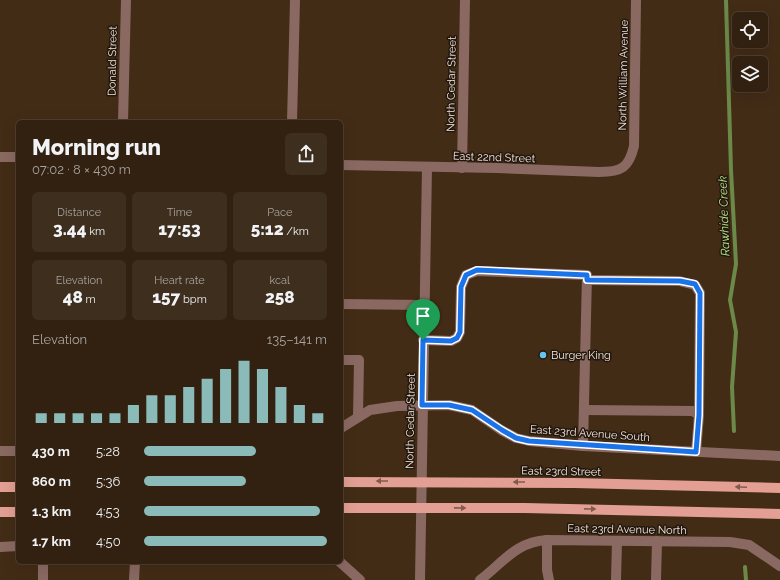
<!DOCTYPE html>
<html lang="en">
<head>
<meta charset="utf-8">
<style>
  body { margin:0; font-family:Raleway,sans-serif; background:#3d2e1e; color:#f1f3f6; height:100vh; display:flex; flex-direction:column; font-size:15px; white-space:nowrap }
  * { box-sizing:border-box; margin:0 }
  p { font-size:13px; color:#a8a39f }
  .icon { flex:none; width:22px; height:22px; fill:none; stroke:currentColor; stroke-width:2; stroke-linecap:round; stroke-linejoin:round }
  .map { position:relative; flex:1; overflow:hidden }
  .side { position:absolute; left:16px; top:120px; width:327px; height:444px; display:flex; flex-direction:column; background:#322110; border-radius:6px; box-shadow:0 4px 16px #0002,0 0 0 1px #4d3e30 }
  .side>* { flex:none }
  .controls { position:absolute; left:732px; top:12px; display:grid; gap:8px }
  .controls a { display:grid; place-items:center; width:36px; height:36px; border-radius:6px; background:#322110; box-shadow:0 4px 16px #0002,0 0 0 1px #4d3e30; font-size:20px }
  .pin { position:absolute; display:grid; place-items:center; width:34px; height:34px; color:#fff; margin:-41px -17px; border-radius:50% 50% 50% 0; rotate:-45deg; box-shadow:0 0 4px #0007 }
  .pin .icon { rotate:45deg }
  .round { display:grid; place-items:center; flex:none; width:42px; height:42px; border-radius:6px; background:#3d2e1e }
  .headline { display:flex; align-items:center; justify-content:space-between; height:68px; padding:0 16px }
  h1 { font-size:22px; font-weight:800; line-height:30px }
  .metrics { display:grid; grid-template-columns:repeat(3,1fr); gap:6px; height:68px; padding:4px 16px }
  .metrics div { display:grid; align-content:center; border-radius:6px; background:#3d2e1e; text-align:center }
  .metrics b { font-size:17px; font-weight:800 }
  .metrics small { font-size:11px; font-weight:400 }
  .metrics p { font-size:11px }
  .chart { height:112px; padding:8px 16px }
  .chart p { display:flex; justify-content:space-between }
  .chart svg { width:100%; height:72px; margin-top:4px; stroke:#8bbbb9; stroke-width:6 }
  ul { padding:0 16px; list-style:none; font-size:13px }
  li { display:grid; grid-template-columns:64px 48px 1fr; align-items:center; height:30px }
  li i { height:10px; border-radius:5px; background:#8bbbb9 }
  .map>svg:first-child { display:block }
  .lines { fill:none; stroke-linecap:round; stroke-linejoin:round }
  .stream { stroke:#6b8a49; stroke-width:4 }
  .minor { stroke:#8b6963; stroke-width:10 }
  .major { stroke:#e39f93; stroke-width:10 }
  .oneway { fill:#825b50 }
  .route-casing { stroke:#fff; stroke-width:8 }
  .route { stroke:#1a73e8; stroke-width:5 }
  .poi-dot { fill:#67c4ef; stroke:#22170e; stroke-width:1.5 }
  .labels { text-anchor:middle; stroke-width:3; stroke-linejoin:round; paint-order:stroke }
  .street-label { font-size:11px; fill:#f5e6d9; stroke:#22170e }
  .poi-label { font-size:11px; fill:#f5e6d9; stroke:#22170e; text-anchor:start }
  .water-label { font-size:12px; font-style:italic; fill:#b8e589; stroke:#22170e }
</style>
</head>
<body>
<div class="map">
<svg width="780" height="580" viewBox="0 0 780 580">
  <rect width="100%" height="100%" fill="#432c16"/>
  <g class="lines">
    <g class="stream">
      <path d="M726,0L731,170L736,264L730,300L736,332L732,387L734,431"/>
      <path d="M745,567L746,580"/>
    </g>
    <g class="minor">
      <path d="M123,122L126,0"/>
      <path d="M292,122L295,0"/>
      <path d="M0,157H18"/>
      <path d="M341,165L497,168L599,172C621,172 629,168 634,146L636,0"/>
      <path d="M462,168L465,0"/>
      <path d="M587,280L679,281L695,285L700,293L699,415"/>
      <path d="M341,304L424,305"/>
      <path d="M423,340L451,341L457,338L460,332L461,287L466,275L477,271L587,275L583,446"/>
      <path d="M341,360H359L358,416"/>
      <path d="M584,410L693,411L699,415L696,452"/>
      <path d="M341,428L370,410L397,406L449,405L472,410L501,430L516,438L529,441L583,446L780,456"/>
      <path d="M0,451H18"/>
      <path d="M547,540V570L549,580"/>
      <path d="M0,547L18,546"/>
      <path d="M43,562V580"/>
      <path d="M340,562L360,580"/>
      <path d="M134,580L135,562"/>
      <path d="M420,580L427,167"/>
      <path d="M480,580C503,563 515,542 547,540L730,542L749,545L780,566"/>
      <path d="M616,580L617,541"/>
      <path d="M656,580L657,541"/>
    </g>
    <g class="major">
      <path d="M341,482L574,483L780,488"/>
      <path d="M0,487H18"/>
      <path d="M341,508H525L780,514"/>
      <path d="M0,512H18"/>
    </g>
  </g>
  <defs><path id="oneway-solid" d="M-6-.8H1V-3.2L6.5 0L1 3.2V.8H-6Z"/></defs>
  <g class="oneway">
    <use href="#oneway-solid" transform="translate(382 481) rotate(180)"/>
    <use href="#oneway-solid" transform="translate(519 482) rotate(-180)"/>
    <use href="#oneway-solid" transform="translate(741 487) rotate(-178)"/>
    <use href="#oneway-solid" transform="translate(460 508) rotate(1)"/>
    <use href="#oneway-solid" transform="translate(590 509) rotate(1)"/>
  </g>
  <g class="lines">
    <g class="route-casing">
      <path id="route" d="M477,270L587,275V280L680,281L695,284L700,293L699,415L696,452L529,441L516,438L502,430L472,410L449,405H422L423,340L451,341L457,338L460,332L461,287L466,275Z"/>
    </g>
    <use href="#route" class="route"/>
  </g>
  <circle class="poi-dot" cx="543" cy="355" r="4"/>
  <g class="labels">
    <g class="street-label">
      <text transform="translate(112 61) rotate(-89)" y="4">Donald Street</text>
      <text transform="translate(623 75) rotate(-89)" y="4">North William Avenue</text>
      <text transform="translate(451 84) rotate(-89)" y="4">North Cedar Street</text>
      <text transform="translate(494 157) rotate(2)" y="4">East 22nd Street</text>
      <text transform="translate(410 421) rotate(-89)" y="4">North Cedar Street</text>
      <text transform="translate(590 433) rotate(4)" y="4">East 23rd Avenue South</text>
      <text transform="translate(561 471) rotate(1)" y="4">East 23rd Street</text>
      <text transform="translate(627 529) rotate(1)" y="4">East 23rd Avenue North</text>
    </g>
    <g class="poi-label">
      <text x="551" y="359">Burger King</text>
    </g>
    <g class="water-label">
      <text transform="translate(724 216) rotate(-92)" y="4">Rawhide Creek</text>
    </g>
  </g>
</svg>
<div class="controls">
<a><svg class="icon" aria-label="locate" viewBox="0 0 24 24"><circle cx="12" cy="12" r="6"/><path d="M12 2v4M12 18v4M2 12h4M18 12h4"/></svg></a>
<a><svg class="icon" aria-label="layers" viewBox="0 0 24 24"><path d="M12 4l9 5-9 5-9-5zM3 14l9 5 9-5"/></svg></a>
</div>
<div class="pin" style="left:423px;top:340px;background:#1e9e55"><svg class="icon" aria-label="arrive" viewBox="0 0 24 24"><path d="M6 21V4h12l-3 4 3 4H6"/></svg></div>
<section class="side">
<div class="headline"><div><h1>Morning run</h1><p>07:02 · 8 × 430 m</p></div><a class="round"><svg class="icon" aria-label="share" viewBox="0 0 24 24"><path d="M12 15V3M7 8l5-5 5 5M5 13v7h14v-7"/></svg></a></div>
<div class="metrics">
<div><p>Distance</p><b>3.44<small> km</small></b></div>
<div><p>Time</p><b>17:53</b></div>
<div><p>Pace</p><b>5:12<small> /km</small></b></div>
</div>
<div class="metrics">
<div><p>Elevation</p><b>48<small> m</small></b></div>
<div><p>Heart rate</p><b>157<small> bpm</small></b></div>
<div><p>kcal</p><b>258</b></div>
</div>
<div class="chart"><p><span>Elevation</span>135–141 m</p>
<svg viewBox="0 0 160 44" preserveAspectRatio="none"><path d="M5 44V38M15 44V38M25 44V38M35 44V38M45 44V38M55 44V33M65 44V27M75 44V27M85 44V22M95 44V17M105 44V11M115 44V6M125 44V11M135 44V22M145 44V33M155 44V38"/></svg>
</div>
<ul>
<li><b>430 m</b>5:28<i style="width:61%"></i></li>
<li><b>860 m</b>5:36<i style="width:56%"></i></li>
<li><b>1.3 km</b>4:53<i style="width:96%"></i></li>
<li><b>1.7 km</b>4:50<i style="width:100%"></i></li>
</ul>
</section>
</div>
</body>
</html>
